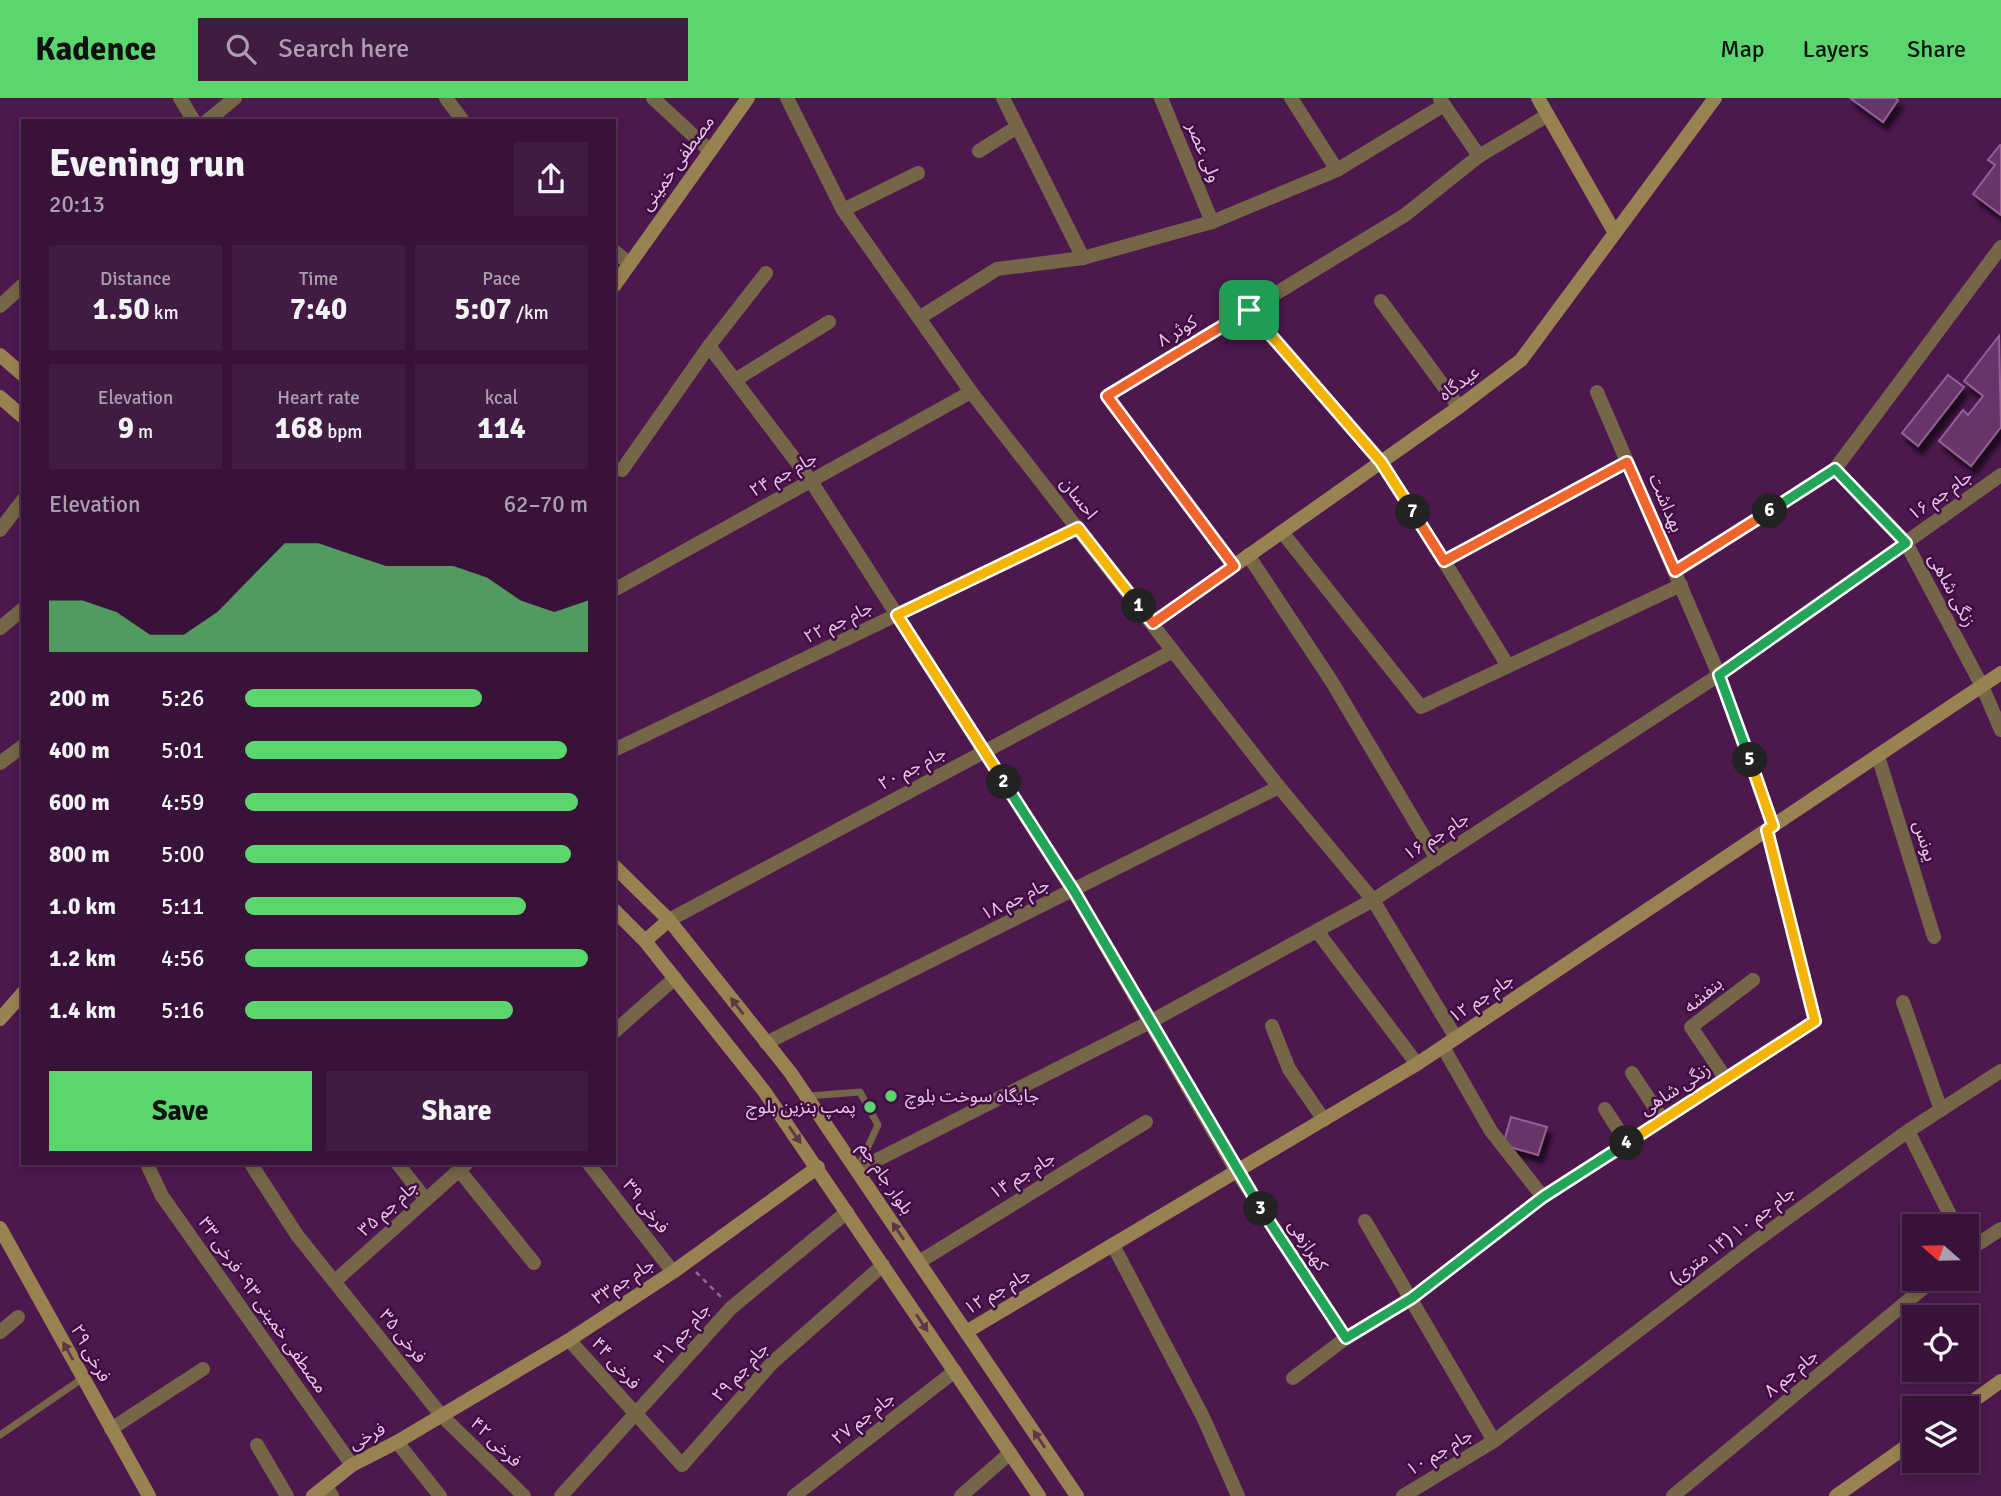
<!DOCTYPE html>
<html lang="en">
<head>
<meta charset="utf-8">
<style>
  body { margin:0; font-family:Signika,"Noto Sans Arabic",sans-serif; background:#401b42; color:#f1f3f6; height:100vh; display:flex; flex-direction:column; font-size:26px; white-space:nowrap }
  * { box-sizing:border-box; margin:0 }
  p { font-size:23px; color:#ab9eaf }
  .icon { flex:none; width:38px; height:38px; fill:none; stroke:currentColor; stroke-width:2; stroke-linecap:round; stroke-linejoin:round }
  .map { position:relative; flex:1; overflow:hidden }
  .drawer { position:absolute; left:21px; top:21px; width:595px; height:1046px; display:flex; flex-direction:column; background:#39123a; border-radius:0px; box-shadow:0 4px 10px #0003,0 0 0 2px #533254 }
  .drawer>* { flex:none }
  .needle { width:46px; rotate:290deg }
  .tools { position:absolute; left:1902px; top:1116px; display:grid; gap:14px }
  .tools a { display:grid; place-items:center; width:77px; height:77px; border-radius:0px; background:#39123a; box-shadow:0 4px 10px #0003,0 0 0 2px #533254; font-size:35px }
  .pin { position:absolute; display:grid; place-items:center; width:60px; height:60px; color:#fff; margin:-30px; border-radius:14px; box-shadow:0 4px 10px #0006 }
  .km { position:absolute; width:35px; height:35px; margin:-18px; border-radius:50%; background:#222; color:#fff; font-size:19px; line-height:35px; text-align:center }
  .round { display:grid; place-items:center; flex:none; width:74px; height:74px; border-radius:0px; background:#401b42 }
  .overview { display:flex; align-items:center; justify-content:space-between; height:119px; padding:0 28px }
  h1 { font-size:38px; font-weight:700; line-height:52px }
  .stats { display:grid; grid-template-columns:repeat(3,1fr); gap:10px; height:119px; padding:7px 28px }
  .stats div { display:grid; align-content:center; border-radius:0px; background:#401b42; text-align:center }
  .stats b { font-size:30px; font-weight:700 }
  .stats small { font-size:19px; font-weight:400 }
  .stats p { font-size:19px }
  .chart { height:196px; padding:14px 28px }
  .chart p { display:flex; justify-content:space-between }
  .chart svg { width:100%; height:126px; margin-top:7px; fill:#5bd56d; opacity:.7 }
  .action { display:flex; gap:14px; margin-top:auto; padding:14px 28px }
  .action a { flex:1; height:80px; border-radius:0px; background:#5bd56d; color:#111; font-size:28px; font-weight:700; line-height:80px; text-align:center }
  .action a+a { background:#401b42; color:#f1f3f6 }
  ul { padding:0 28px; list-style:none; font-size:23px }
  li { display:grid; grid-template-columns:112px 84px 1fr; align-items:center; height:52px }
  li i { height:18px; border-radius:9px; background:#5bd56d }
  header { display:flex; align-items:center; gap:42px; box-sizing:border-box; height:98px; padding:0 35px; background:#5bd56d; color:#111 }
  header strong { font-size:33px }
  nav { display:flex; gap:38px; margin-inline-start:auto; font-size:24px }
  .search { width:490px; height:63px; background:#401b42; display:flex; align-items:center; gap:18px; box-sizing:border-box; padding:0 24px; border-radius:0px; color:#ab9eaf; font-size:26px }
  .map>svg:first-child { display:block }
  .building { fill:#68346a; stroke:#965e96; stroke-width:2; filter:url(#shadow) }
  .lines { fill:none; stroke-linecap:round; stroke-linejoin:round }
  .path { stroke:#946a95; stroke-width:2.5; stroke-dasharray:5 5; stroke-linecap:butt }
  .lane { stroke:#746647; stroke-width:7 }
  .street { stroke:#746647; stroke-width:14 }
  .secondary { stroke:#988251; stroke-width:14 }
  .oneway { fill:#5f3548 }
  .split-1-casing { stroke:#fff; stroke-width:14 }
  .split-2-casing { stroke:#fff; stroke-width:14 }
  .split-3-casing { stroke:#fff; stroke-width:14 }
  .split-4-casing { stroke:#fff; stroke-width:14 }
  .split-5-casing { stroke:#fff; stroke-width:14 }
  .split-6-casing { stroke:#fff; stroke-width:14 }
  .split-7-casing { stroke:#fff; stroke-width:14 }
  .split-8-casing { stroke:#fff; stroke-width:14 }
  .split-1 { stroke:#f0652b; stroke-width:9 }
  .split-2 { stroke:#f5b400; stroke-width:9 }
  .split-3 { stroke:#22a559; stroke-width:9 }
  .split-4 { stroke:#22a559; stroke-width:9 }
  .split-5 { stroke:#f5b400; stroke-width:9 }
  .split-6 { stroke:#22a559; stroke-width:9 }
  .split-7 { stroke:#f0652b; stroke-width:9 }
  .split-8 { stroke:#f5b400; stroke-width:9 }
  .poi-dot { fill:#5bd56d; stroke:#410c43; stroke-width:2.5 }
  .labels { text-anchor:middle; stroke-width:5; stroke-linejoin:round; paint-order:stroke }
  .street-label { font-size:18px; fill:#e6c7e6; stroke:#410c43 }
  .poi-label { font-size:18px; fill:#e6c7e6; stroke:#410c43; text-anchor:start }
</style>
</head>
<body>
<header>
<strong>Kadence</strong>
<div class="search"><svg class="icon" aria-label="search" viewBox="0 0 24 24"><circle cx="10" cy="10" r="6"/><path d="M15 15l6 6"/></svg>Search here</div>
<nav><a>Map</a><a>Layers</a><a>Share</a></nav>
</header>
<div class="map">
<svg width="2001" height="1398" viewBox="0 0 2001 1398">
  <defs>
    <filter id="shadow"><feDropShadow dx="4.5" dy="8" stdDeviation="2" flood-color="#0009"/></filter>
  </defs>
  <rect width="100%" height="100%" fill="#4c184e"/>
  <g class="building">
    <path d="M1850,0H1896L1898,2L1883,24Z"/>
    <path d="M2000,47H2001V117L1973,96L1995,67L1988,62Z"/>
    <path d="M1999,238L2001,329L1971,368L1939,343L1963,312L1968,317L1983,298L1964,283Z"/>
    <path d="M1948,277L1964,289L1918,348L1902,335Z"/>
    <path d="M1511,1019L1547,1029L1538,1057L1503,1047Z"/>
  </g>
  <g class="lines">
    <path class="path" d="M696,1174L721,1199"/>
    <g class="lane">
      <path d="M808,998L860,994L878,1027L859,1068"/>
      <path d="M0,1337L83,1280"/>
    </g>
    <g class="street">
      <path d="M180,0L194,23"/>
      <path d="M446,0L463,23"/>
      <path d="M653,0L710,53"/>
      <path d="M787,0L843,112L971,294L1279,689L1373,802L1456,940"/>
      <path d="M1003,0L1083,160"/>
      <path d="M1161,0L1212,124"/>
      <path d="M1291,0L1337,72"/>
      <path d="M1440,1L1479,58"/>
      <path d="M207,23L235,0"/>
      <path d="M979,53L1017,29"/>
      <path d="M843,112L918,75"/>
      <path d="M614,153L629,165"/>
      <path d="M1381,203L1459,309"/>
      <path d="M0,208L23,187"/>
      <path d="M1249,212L1381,364L1444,463"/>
      <path d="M919,220L997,171L1083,160L1212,124L1337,72L1444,7"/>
      <path d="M709,248L811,383L897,517L1074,794L1237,1074L1346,1240"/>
      <path d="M735,282L829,224"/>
      <path d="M1597,294L1719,577L1773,728"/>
      <path d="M1835,371L1906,445L1982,588L2001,632"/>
      <path d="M622,372L709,248L766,175"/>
      <path d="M0,432L23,402"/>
      <path d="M1282,434L1421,609L1681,487"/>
      <path d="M1248,457L1332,584L1437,761"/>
      <path d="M1234,468L1107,298L1405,117L1479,58L1548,17"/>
      <path d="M1675,473L1835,371L2001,149"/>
      <path d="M614,492L971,294"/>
      <path d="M0,530L23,511"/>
      <path d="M1508,568L1444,463L1627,364"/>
      <path d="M614,652L1078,430"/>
      <path d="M1878,658L1934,839"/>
      <path d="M0,665L23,648"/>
      <path d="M669,822L1173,553"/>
      <path d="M1317,833L1417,966"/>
      <path d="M1903,904L1941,1012"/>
      <path d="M1272,928L1289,971L1324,1022"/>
      <path d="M614,934L675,880"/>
      <path d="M766,945L1279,689"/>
      <path d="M1443,949L1491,1033L1543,1099"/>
      <path d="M1632,975L1663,1022"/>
      <path d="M1726,981L1691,929L1753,882"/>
      <path d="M1605,1011L1627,1045"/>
      <path d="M1908,1033L1956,1129"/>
      <path d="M147,1066L162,1098L352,1367"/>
      <path d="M251,1066L297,1137L441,1317L524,1398"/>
      <path d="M398,1066L426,1102"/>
      <path d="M589,1066L673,1174"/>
      <path d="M459,1072L534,1165"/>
      <path d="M857,1072L1150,924L1373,802L1719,577L2001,377"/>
      <path d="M1365,1123L1494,1343"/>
      <path d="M1113,1147L1203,1319L1238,1398"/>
      <path d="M1967,1153L2001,1131"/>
      <path d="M919,1164L1146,1024"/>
      <path d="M335,1183L466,1066"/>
      <path d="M0,1234L18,1219"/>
      <path d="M569,1242L682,1367L772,1265L883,1167"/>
      <path d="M1293,1280L1346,1240L1412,1200L1543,1099L1815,923L1767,732"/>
      <path d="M111,1331L203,1271"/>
      <path d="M397,1344L440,1398"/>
      <path d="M257,1347L287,1398"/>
      <path d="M326,1389L332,1398"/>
      <path d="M561,1398L731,1210L847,1114"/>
      <path d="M794,1398L955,1273"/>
      <path d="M961,1398L1010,1355"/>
      <path d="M1403,1398L1494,1343L1753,1145L1908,1033L2001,973"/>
      <path d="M1673,1398L1934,1181"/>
    </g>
    <g class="secondary">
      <path d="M1538,0L1615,135"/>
      <path d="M614,188L748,0"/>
      <path d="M0,257L23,277"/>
      <path d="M0,299L23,319"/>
      <path d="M1153,525L1459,309L1521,262L1715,0"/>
      <path d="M614,768L669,822L790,974L1077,1398"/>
      <path d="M614,812L645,843L764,993L1039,1398"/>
      <path d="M645,843L669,822"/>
      <path d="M0,921L23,895"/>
      <path d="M0,1130L149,1398"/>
      <path d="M966,1234L1417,966L2001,575"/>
      <path d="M1962,1311L2001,1283"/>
      <path d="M313,1398L352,1367L397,1344L569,1242L673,1174L818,1069"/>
      <path d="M1836,1398L1914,1343"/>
    </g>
  </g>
  <defs><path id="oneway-solid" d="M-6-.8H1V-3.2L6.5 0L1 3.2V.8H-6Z" transform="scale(1.75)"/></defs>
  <g class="oneway">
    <use href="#oneway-solid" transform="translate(737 908) rotate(-128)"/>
    <use href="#oneway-solid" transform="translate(795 1037) rotate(55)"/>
    <use href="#oneway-solid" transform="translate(898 1133) rotate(-124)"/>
    <use href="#oneway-solid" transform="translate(922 1225) rotate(56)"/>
    <use href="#oneway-solid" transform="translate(68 1253) rotate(-119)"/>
    <use href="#oneway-solid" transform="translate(1039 1341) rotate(-124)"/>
  </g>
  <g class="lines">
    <g class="split-1-casing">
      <path id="split-1" d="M1139,508L1153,525L1234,468L1107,298L1249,212"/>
    </g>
    <g class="split-2-casing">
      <path id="split-2" d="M1004,684L897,517L1078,430L1139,508"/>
    </g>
    <g class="split-3-casing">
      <path id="split-3" d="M1004,684L1074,793L1261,1111"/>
    </g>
    <g class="split-4-casing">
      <path id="split-4" d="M1261,1111L1346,1240L1412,1200L1543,1099L1627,1045"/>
    </g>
    <g class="split-5-casing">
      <path id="split-5" d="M1627,1045L1815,923L1767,732L1773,728L1750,662"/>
    </g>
    <g class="split-6-casing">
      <path id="split-6" d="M1750,662L1719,577L1906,445L1835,371L1770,413"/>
    </g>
    <g class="split-7-casing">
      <path id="split-7" d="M1413,414L1444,463L1627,364L1675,473L1770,413"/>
    </g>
    <g class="split-8-casing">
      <path id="split-8" d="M1249,212L1381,364L1413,414"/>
    </g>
    <use href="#split-1" class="split-1"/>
    <use href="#split-2" class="split-2"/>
    <use href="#split-3" class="split-3"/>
    <use href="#split-4" class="split-4"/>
    <use href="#split-5" class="split-5"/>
    <use href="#split-6" class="split-6"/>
    <use href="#split-7" class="split-7"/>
    <use href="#split-8" class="split-8"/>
  </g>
  <g class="poi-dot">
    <circle cx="891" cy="998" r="7"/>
    <circle cx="870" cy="1009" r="7"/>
  </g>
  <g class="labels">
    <g class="street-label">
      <text transform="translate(1204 54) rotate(68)" y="6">ولی عصر</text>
      <text transform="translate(677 65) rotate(-54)" y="6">مصطفی خمینی</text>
      <text transform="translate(1177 233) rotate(-31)" y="6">کوثر ۸</text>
      <text transform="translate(1459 285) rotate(-37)" y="6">عیدگاه</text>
      <text transform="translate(783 376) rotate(-29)" y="6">جام جم ۲۴</text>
      <text transform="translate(1940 397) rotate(-35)" y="6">جام جم ۱۶</text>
      <text transform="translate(1079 400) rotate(52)" y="6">احسان</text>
      <text transform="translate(1666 405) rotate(67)" y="6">بهداشت</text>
      <text transform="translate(1952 492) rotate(62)" y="6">زنگی شاهی</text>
      <text transform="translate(838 524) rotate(-26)" y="6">جام جم ۲۲</text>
      <text transform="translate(912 670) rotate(-28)" y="6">جام جم ۲۰</text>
      <text transform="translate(1436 738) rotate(-33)" y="6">جام جم ۱۶</text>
      <text transform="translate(1925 743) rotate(73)" y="6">یونس</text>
      <text transform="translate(1015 801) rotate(-26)" y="6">جام جم ۱۸</text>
      <text transform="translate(1703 897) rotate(-40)" y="6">بنفشه</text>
      <text transform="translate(1481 900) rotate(-34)" y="6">جام جم ۱۲</text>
      <text transform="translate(1675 991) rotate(-33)" y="6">زنگی شاهی</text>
      <text transform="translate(1022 1077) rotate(-32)" y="6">جام جم ۱۴</text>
      <text transform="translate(886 1080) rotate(56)" y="6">بلوار جام جم</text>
      <text transform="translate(646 1108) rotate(52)" y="6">فرخی ۳۹</text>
      <text transform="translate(388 1110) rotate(-42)" y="6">جام جم ۳۵</text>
      <text transform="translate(1732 1137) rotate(-37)" y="6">جام جم ۱۰ (۱۴ متری)</text>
      <text transform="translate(1308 1147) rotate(57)" y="6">کهرازهی</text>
      <text transform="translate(623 1183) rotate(-33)" y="6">جام جم۳۳</text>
      <text transform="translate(997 1193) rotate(-31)" y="6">جام جم ۱۲</text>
      <text transform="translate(263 1207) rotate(55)" y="6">مصطفی خمینی ۹۳- فرخی ۳۳</text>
      <text transform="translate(682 1235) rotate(-48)" y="6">جام جم ۳۱</text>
      <text transform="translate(403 1238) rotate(51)" y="6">فرخی ۳۵</text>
      <text transform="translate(91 1255) rotate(61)" y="6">فرخی ۲۹</text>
      <text transform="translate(616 1265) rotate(48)" y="6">فرخی ۴۴</text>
      <text transform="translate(740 1274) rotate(-47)" y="6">جام جم ۲۹</text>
      <text transform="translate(1791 1275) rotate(-40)" y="6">جام جم ۸</text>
      <text transform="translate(863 1320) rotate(-38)" y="6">جام جم ۲۷</text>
      <text transform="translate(367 1338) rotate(-27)" y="6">فرخی</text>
      <text transform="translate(496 1344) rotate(44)" y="6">فرخی ۴۲</text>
      <text transform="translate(1439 1354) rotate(-31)" y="6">جام جم ۱۰</text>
    </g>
    <g class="poi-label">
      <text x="905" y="1004">جایگاه سوخت بلوچ</text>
      <text x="856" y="1015" text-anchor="end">پمپ بنزین بلوچ</text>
    </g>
  </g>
</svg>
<div class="tools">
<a><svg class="needle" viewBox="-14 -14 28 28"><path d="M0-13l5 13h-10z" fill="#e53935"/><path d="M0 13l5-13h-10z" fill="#ab9eaf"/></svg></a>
<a><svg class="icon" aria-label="locate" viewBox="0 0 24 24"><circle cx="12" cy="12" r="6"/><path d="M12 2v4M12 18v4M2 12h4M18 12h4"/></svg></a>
<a><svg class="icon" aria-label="layers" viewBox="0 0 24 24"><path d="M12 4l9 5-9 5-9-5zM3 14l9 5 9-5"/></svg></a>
</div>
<div class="pin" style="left:1249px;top:212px;background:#1e9e55"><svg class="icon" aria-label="arrive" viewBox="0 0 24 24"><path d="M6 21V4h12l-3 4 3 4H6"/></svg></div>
<b class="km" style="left:1139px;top:508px">1</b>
<b class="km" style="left:1004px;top:684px">2</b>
<b class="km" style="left:1261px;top:1111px">3</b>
<b class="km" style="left:1627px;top:1045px">4</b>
<b class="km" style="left:1750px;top:662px">5</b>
<b class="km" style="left:1770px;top:413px">6</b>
<b class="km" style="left:1413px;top:414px">7</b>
<section class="drawer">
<div class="overview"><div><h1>Evening run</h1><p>20:13</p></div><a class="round"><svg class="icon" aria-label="share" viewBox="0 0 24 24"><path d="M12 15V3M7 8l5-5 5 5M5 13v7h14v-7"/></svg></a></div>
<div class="stats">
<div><p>Distance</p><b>1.50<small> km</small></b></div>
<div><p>Time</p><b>7:40</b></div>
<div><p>Pace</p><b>5:07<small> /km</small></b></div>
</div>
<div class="stats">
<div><p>Elevation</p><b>9<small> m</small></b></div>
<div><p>Heart rate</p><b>168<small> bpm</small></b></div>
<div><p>kcal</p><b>114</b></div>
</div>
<div class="chart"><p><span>Elevation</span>62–70 m</p>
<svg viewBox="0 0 160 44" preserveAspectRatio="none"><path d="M0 44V26L10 26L20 30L30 38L40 38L50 30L60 18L70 6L80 6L90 10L100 14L110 14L120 14L130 18L140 26L150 30L160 26V44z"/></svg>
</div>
<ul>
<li><b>200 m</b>5:26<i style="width:69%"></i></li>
<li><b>400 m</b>5:01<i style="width:94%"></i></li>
<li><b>600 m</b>4:59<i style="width:97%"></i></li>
<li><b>800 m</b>5:00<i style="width:95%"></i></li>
<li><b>1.0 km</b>5:11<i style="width:82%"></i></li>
<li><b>1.2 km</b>4:56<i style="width:100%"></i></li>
<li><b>1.4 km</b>5:16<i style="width:78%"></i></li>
</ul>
<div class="action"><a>Save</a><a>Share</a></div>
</section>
</div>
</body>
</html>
